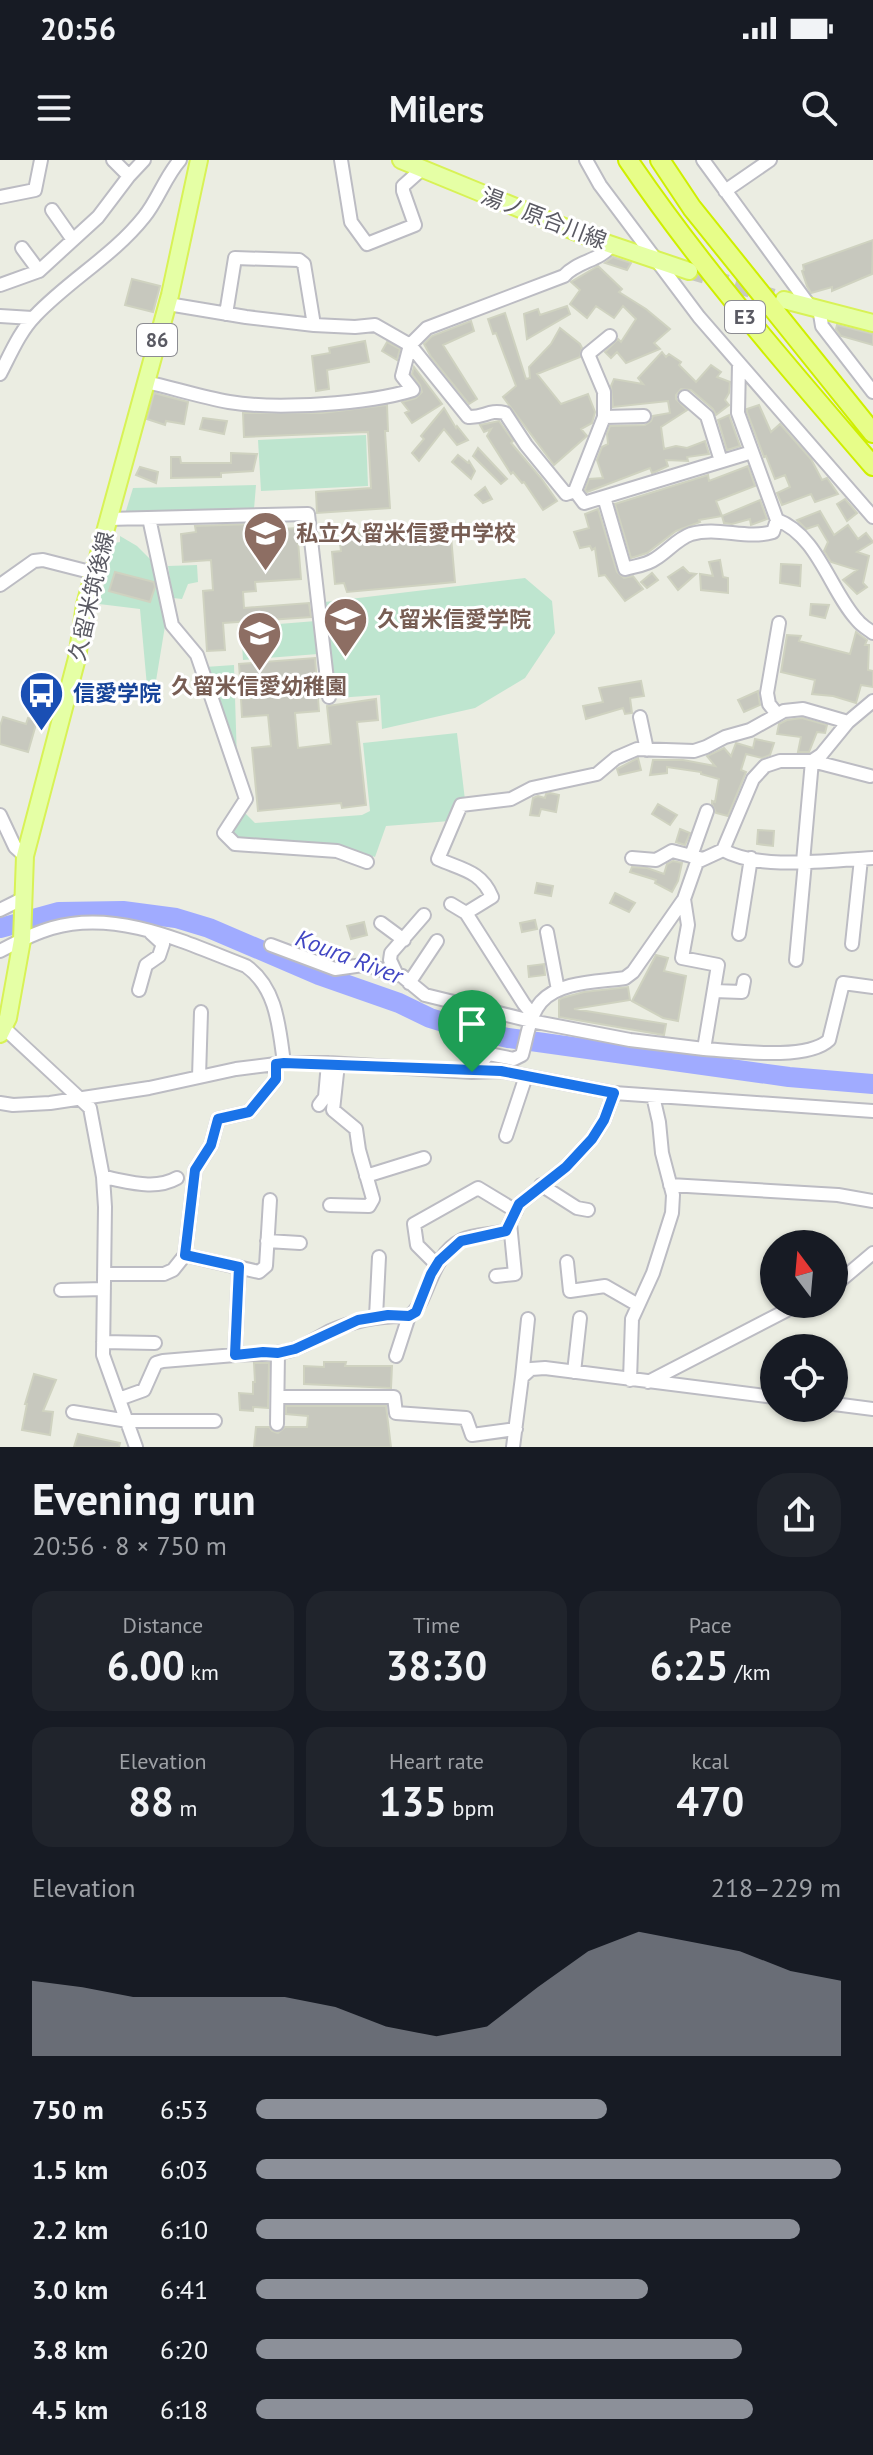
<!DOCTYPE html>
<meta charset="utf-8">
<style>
:root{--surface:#171b24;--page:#20242c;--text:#f1f3f6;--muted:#9ea1a6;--accent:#8c9099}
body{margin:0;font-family:"PT Sans","Noto Sans JP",sans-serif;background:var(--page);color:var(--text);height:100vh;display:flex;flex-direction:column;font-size:30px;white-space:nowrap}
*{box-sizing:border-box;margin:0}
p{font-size:26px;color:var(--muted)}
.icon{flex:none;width:44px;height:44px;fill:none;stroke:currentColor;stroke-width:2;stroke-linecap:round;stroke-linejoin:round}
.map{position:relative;height:1287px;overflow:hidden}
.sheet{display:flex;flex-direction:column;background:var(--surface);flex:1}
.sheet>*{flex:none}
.needle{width:52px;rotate:344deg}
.buttons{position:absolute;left:760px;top:1070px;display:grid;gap:16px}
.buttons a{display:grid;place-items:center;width:88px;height:88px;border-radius:50%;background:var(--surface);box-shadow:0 2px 6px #0004;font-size:40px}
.pin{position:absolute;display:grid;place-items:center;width:68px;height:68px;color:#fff;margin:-82px -34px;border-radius:50% 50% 50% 0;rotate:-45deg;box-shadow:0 0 8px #0007}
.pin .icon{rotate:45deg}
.round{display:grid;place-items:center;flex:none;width:84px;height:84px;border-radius:32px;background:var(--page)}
.head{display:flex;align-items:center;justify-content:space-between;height:136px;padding:0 32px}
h1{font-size:44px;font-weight:700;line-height:60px}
.stats{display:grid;grid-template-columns:repeat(3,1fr);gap:12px;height:136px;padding:8px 32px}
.stats div{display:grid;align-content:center;border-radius:20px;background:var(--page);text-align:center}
.stats b{font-size:40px;font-weight:700}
.stats small{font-size:22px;font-weight:400}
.stats p{font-size:22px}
.chart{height:224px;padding:16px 32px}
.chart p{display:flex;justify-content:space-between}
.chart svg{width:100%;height:144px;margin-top:8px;fill:var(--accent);opacity:.7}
ul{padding:0 32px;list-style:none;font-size:26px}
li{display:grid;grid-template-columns:128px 96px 1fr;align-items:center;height:60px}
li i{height:20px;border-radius:10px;background:var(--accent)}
.status{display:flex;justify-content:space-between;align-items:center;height:56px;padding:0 40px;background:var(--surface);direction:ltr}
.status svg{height:22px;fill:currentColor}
header{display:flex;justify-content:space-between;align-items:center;height:104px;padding:0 32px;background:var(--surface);font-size:36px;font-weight:700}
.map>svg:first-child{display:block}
.green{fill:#bee5cf}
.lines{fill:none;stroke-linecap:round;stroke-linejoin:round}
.river{stroke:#a0abff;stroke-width:20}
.building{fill:#c7c8be;stroke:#cfd2c0;stroke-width:2}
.major-tunnel{stroke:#c7c8c2;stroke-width:16;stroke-dasharray:16 8;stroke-linecap:butt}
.minor-casing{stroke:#bcbcc3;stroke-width:16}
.major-casing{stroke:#d8f256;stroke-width:20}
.highway-casing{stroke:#cfef00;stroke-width:22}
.minor{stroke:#fff;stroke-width:12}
.major{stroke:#e5ffa5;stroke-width:16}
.highway{stroke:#e7fd89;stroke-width:18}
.route-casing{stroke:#fff;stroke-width:16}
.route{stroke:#1a73e8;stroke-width:10}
.labels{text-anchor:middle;stroke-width:6;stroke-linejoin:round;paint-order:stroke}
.shield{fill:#fff;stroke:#8c8c92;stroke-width:2}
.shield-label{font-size:20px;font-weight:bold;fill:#5a5a63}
.street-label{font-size:22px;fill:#5a5a63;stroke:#fff}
.education-label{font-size:22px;font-weight:bold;fill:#785e54;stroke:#fff;text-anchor:start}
.transit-label{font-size:22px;font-weight:bold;fill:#164399;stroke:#fff;text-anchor:start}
.water-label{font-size:24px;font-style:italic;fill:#4247c3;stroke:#fff}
</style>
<div class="status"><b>20:56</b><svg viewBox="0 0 49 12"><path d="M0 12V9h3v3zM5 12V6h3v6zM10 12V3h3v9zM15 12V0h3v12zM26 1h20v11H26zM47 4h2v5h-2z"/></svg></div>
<header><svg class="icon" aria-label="menu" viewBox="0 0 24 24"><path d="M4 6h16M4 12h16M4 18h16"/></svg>Milers<svg class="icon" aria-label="search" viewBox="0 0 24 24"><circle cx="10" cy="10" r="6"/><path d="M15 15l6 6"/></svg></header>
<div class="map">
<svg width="873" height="1287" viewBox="0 0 873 1287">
<rect width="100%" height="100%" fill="#ebede2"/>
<!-- green -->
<path class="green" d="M366,275L368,326L261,331L258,280Z
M256,325L254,349L125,354L133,328Z
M120,376L137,386L153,402L157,421L165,466L154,533L148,537L140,449L99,444L114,383L120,382Z
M197,405L198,422L188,424L182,439L173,438L168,406Z
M525,418L552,441L555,473L525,518L475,548L382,569L380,535L336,538L325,442Z
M316,461L318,494L243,500L241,467Z
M234,505L237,601L205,507Z
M457,573L465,640L450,661L386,666L375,697L347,687L237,679L232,671L245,653L255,663L362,655L370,651L363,583Z"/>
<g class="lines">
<!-- river -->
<path class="river" d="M0,768L59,752L123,751L176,758L209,768L319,815L399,843L430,858L453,865L508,878L789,917L873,924"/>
</g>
<!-- building -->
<path class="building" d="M873,80L872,114L832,131V127L811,133L807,126L802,111L804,110L803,105Z
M613,97L631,103L627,110L605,103Z
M598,106L622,129L619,132L646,149L670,169L654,183L660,189L626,203L617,192L611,198L605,192L618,179L621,182L636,159L623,146L614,158L596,146L587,158L570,144L580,130L571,122Z
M132,119L160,126L153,152L125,145Z
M567,146L570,154L527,179L524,154L538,149L540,155Z
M505,153L526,219L530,218L529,207L551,184L560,168L580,184L582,188L580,197L537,214L561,244L588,234L595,252L592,263L581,269L587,276L554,305L503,237L516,226L496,173L493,174L488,159Z
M471,161L474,171L443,185L477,239L469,244L431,197L424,184L432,176Z
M837,165L873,174V185L841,176L836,169Z
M365,181L369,202L327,210L329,229L316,231L312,196L330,193L329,188Z
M387,182L400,189L397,200L382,191Z
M662,192L666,197L669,194L681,202L679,205L696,222L711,205L721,212L717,217L730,222L729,233L725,240L729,245L716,255L713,249L691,230L681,229L676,235V239L687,250L661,267L664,289L676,286L687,288L705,281L709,294L687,297L688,301L666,300L668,306L655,312L652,313L650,308L587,332L585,330L589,319L603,318L597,300L602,287L608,284L607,274L610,266L645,265L651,261L653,256L670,253L668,241L613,247L611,226L614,219L643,224L638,218Z
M414,207L442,244L412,263L405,253L409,251L402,242L416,238L422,232L420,225L412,214Z
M154,233L188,242L184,264L166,261L165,265L147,259Z
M387,245L388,271H385L390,348L317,353L316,332L371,328L368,272L244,277L243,253H322Z
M759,245L771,272L780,264L811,299L822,320L827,318L838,334L815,342L811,334L782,345L777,333L790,327L785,315L775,319L766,296L764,297L747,252V249Z
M444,248L456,268L457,266L468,280L457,285L444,269L419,301L412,293L424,279L421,276Z
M729,255L740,286L727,290L718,260Z
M203,258L227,261L224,274L200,269Z
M499,261L513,281L511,283L541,318L557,341L543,350L524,322L522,323L513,312L511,314L487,276L491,269L484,272L480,265Z
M478,288L507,319L501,324L473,296Z
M231,293L257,294L253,311L221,313V317L171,318V297H180L181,303H231Z
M458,295L468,303L469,301L475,311L471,319L452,302Z
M748,306L755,326L716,341L722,356L699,360L700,362L676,371L647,393L631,398L615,344L708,315L709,321Z
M140,307L158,312L156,323L136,315Z
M485,327L492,339L483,343L475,335Z
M845,339L857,353L847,361L837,344Z
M760,340L767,359L751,365L750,359L732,364L724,363L722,356Z
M598,349L617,412L624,418L633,416L643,429L625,441L605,415L599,416L595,388L592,390L590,386L580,388L574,372L589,368L585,354Z
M820,351L834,375L848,365L858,379L866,373L873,382L857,392L869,396L863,423L867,427L857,434L843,420L857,410L831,402L824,391L828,382L818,365L806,369L797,360Z
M251,364L252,371L297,368L301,419L255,422L256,431L243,432L244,448L309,443L311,457L223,463L225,490L207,491L203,431L213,430L211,400L183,402L181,374L196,372L195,366Z
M450,365L455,422L347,432L344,423L335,424L332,392L341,391L340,383L345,382L344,375Z
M720,400L723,417L728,418V433L701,430L700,414L713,416L709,402Z
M781,404L801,405L800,426L780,423Z
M683,407L689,413L696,414L678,430L668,417Z
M115,412L154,422L155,427L150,442L109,431Z
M652,413L658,420L647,428L641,422Z
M811,444L829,445L825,458L810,455Z
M856,472L867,480L865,485H869L868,510L873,511V527L861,525L856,543L833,536L812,534L815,520L781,512L787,475L801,476L799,481L850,494Z
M315,498L319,551L295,553L298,588L331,584L327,546L376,539L378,560L357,562L366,645L342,648L341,643L258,651L252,588L271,586L268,555L242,557L241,539L253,538L251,517L240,518L239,504Z
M641,521L644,536L630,538L632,553L625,554L623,548L586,559L583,546L603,542L599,528Z
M758,531L760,545L744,552L738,540Z
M3,557L26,564L28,558L37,561L28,592L0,584V566Z
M802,558L827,565L825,573L817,572L809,592H798L801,577L777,574L779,564L787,560Z
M755,579L774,583L770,595L762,598L746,594L741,610L746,612L728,656L716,653L712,644V641L715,642L719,619L701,614V612L667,607V613L650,615L653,600H683L715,606L707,596L724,588L731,596L736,583L753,588Z
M638,598L641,610L619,615L617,609Z
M550,633L559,635L556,652L541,649L539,656L530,655L533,638L538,636L545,638L546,634Z
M658,644L677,655L670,665L652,654Z
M680,669L690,673L685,685L676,682Z
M758,670L774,671L773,686L757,684Z
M673,701L682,703L678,721L672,732L655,723L656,720L630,712L632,707L647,708L664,714L667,704Z
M537,723L553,726L551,736L535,733Z
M615,733L635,743L629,752L610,743Z
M535,760L537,769L522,772L520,763Z
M364,762L367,775L351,779L347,766Z
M656,795L668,798L664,811L686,816L678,861L663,858L632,841Z
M544,804L545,815L529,817L528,806Z
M628,827L630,840L574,849L666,864L664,875L559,857V840L562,838L584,832Z
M324,1202H346L345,1206H392L391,1228L304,1224V1206L324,1207Z
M254,1203H269L268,1248L253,1247V1251L240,1250L239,1233L253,1234V1222H255Z
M34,1214L56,1220L43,1251L53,1252L50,1275L22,1270L27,1244H25Z
M286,1246H386L391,1287H254L256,1267H269L272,1271L278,1273L285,1267H307L308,1256L286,1254Z
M78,1274L120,1283L119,1287H74Z"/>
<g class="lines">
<!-- major-tunnel -->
<path class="major-tunnel" d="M689,111L784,140"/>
<defs>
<path id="minor" d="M113,0L129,16L144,0
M341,0L351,62L367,84L415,65L403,31V26L422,9
M586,0L600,25L699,157L873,357
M703,0L809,145
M725,31L770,0
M0,37L35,30L41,0
M52,50L73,80
M22,88L39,111
M0,125L39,111L98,57L129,16
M168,144L246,157L314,165L355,167L375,165L410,185L468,257C485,258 488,249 505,253L526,285L566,334L575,331L584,343L752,292
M819,148L822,166L873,232
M226,154L235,98L299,100L304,104L314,165
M0,156L32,158
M739,204L738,253L777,360C818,375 831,433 858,461C862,466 868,469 873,473
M0,214C10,195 20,171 35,156C69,120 113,96 144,57C158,40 165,17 180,0
M146,222C173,228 201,237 229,242C276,250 368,244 413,230L402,216L410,185L427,168L564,116C577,101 600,101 612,85
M685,237L707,256L721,301
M604,257V232L588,194L610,176
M575,331L604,257L644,256
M604,337L625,409C635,406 647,405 655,399C668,391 677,379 691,374C718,366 746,380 773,372L777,360
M149,358L172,465L197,495L246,639L224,673L235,684L337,691L367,702
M108,359L308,354L329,537
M0,425L34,401L43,400L94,413
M777,554L769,544L767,533L779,463
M640,557L647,590
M0,655L15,687L25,696
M723,690C761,711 830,700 873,698
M691,696L707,651
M632,698L656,700L672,691L703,699
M803,702L812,601L870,616
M451,744L466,753L524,844L533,855
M0,750L24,738
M466,753L492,737C481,711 463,710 438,699L461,645L511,639L532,628L597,614L616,598L637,589L694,591L706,587L725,577L750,570L784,551L803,549L848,562
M381,763L404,780
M547,772L558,830
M739,774L751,698
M852,784L861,699
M271,785L335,809L363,805L376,808L402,816L425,835L531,861L630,880L704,889L718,805L682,798L688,765L684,739
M0,791C17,782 34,773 52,768C118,749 186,783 246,806C277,828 279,867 284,903
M796,800L805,702
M397,815L390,800L391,793L424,755
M409,823L437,781
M139,830L146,805L159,796L163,784L151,773
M714,831L742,832L744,821
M3,867L90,948L103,1017L105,1047L103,1195L136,1287
M704,889C735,891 807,901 829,880L843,823L873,827
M472,912L489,894L514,899L522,895C527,878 529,856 541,842C559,821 599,822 625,818L633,812L684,739L697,702L723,690L753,619L765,606L780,601H812L821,595L848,562L873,541
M199,917L201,852
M0,943L13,945L50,943L149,928L236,909L284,903H328L472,912L501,911L614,933L873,951
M319,945L325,937L328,903
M506,976L526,916
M366,1016L424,998
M103,1017C127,1021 154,1031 177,1018
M541,1025L577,1048L588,1050
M670,1025L838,1035L873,1041
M330,1045L369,1046L373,1039L359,990L356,969L333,950L338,904
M267,1081L300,1083
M185,1095L195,1010L211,985L218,959L249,952L276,919V904
M567,1102L570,1131L605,1126L638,1145
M437,1105L417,1085L414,1064L478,1028L516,1051
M239,1107L235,1195C255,1193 278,1196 297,1188C308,1184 319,1177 330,1171C355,1160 381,1155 409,1156
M104,1114H164L173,1110L185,1095L259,1112L266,1106L270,1040
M496,1116L515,1114L510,1063
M834,1126L873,1093
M61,1130L104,1129
M376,1157L379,1097
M103,1182L155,1183
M396,1196L409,1156C428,1145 429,1096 462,1080C475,1074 492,1075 506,1071L519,1044L566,1007L592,979L604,960L614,933
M574,1212L580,1158
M522,1217L528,1159
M630,1220L632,1159L653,1113L672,1053L673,1035L662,993L659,962L653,936
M648,1222L799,1144
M278,1237H394L396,1253L466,1258L472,1275L516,1269
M119,1239L144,1230L156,1203L163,1201L235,1195
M834,1244L873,1249
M73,1252L128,1261H215
M277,1264L278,1193
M513,1287L522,1217L531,1209L545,1208L774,1237"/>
<path id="major" d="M401,0L591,78L689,111
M784,140L873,163
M0,874L8,858L22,780L25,696L77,498L85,445L170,135L199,0"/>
<path id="highway" d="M628,0C702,109 788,207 873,306
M660,0L692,48L873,273"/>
</defs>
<!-- minor casing -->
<use href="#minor" class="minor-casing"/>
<!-- major casing -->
<use href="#major" class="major-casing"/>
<!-- highway casing -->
<use href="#highway" class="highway-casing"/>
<!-- minor -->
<use href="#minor" class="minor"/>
<!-- major -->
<use href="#major" class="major"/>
<!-- highway -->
<use href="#highway" class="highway"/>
</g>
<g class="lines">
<defs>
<path id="route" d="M284,903L501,911L614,933L604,960L592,979L566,1007L519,1044L506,1071L461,1081L439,1101L431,1114L416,1152L409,1156L388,1155L358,1160L295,1189L278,1193L263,1192L235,1195L239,1107L185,1095L195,1010L211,985L218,959L249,952L276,919V904Z"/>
</defs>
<!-- route casing -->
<use href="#route" class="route-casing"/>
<!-- route -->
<use href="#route" class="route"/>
</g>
<!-- icons -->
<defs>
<symbol id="school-pin" viewBox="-11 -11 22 30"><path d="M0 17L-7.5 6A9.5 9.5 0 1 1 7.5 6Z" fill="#8d6e63" stroke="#fff"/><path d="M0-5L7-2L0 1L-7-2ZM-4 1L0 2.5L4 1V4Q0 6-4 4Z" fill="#fff"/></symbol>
<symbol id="bus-pin" viewBox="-11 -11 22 30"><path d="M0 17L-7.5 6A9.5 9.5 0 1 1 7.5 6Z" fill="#1a4fb4" stroke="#fff"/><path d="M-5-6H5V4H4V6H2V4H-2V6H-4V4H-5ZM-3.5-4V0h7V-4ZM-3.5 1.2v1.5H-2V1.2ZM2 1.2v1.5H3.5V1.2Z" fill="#fff"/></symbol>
</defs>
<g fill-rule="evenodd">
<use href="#school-pin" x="240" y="348" width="51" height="69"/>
<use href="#school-pin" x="320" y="434" width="51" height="69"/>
<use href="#school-pin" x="234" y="448" width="51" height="69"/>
<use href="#bus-pin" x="16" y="508" width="51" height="69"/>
</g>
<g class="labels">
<!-- shield labels -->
<g class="shield">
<rect x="725" y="141" width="40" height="32" rx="6"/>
<rect x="137" y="164" width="40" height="32" rx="6"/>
</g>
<g class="shield-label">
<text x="745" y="164">E3</text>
<text x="157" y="187">86</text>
</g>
<!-- street labels -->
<g class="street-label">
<text transform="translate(544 58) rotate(21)" y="8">湯ノ原合川線</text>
<text transform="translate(91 436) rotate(-77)" y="8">久留米筑後線</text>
</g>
<!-- education labels -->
<g class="education-label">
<text x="296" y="381">私立久留米信愛中学校</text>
<text x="377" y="467">久留米信愛学院</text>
<text x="259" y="534" text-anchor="middle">久留米信愛幼稚園</text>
</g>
<!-- transit labels -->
<g class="transit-label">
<text x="73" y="541">信愛学院</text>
</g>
<!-- water labels -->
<g class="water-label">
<text transform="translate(349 797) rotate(21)" y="8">Koura River</text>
</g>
</g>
</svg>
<div class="buttons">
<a><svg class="needle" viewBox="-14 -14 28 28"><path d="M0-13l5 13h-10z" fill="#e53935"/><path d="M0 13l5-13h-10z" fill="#9ea1a6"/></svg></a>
<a><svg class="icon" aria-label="locate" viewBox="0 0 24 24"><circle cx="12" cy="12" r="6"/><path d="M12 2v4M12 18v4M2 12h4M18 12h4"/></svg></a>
</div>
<div class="pin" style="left:472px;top:912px;background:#1e9e55"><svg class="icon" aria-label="arrive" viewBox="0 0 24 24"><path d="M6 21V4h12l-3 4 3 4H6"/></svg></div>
</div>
<section class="sheet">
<div class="head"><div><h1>Evening run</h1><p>20:56 · 8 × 750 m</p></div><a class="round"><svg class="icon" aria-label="share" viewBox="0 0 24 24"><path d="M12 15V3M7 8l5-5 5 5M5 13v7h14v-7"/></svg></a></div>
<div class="stats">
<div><p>Distance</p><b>6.00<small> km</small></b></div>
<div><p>Time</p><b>38:30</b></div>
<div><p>Pace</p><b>6:25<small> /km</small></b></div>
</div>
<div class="stats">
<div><p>Elevation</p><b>88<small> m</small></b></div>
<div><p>Heart rate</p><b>135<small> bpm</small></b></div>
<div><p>kcal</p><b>470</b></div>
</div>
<div class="chart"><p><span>Elevation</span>218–229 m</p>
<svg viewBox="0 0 160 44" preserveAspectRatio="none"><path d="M0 44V21L10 23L20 26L30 26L40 26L50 26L60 29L70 35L80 38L90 35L100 23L110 12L120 6L130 9L140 12L150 18L160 21V44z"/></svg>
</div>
<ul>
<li><b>750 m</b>6:53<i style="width:60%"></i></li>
<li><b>1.5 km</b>6:03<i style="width:100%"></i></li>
<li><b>2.2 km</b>6:10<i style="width:93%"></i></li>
<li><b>3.0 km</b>6:41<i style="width:67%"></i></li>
<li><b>3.8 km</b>6:20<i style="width:83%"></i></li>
<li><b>4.5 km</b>6:18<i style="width:85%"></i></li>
</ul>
</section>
